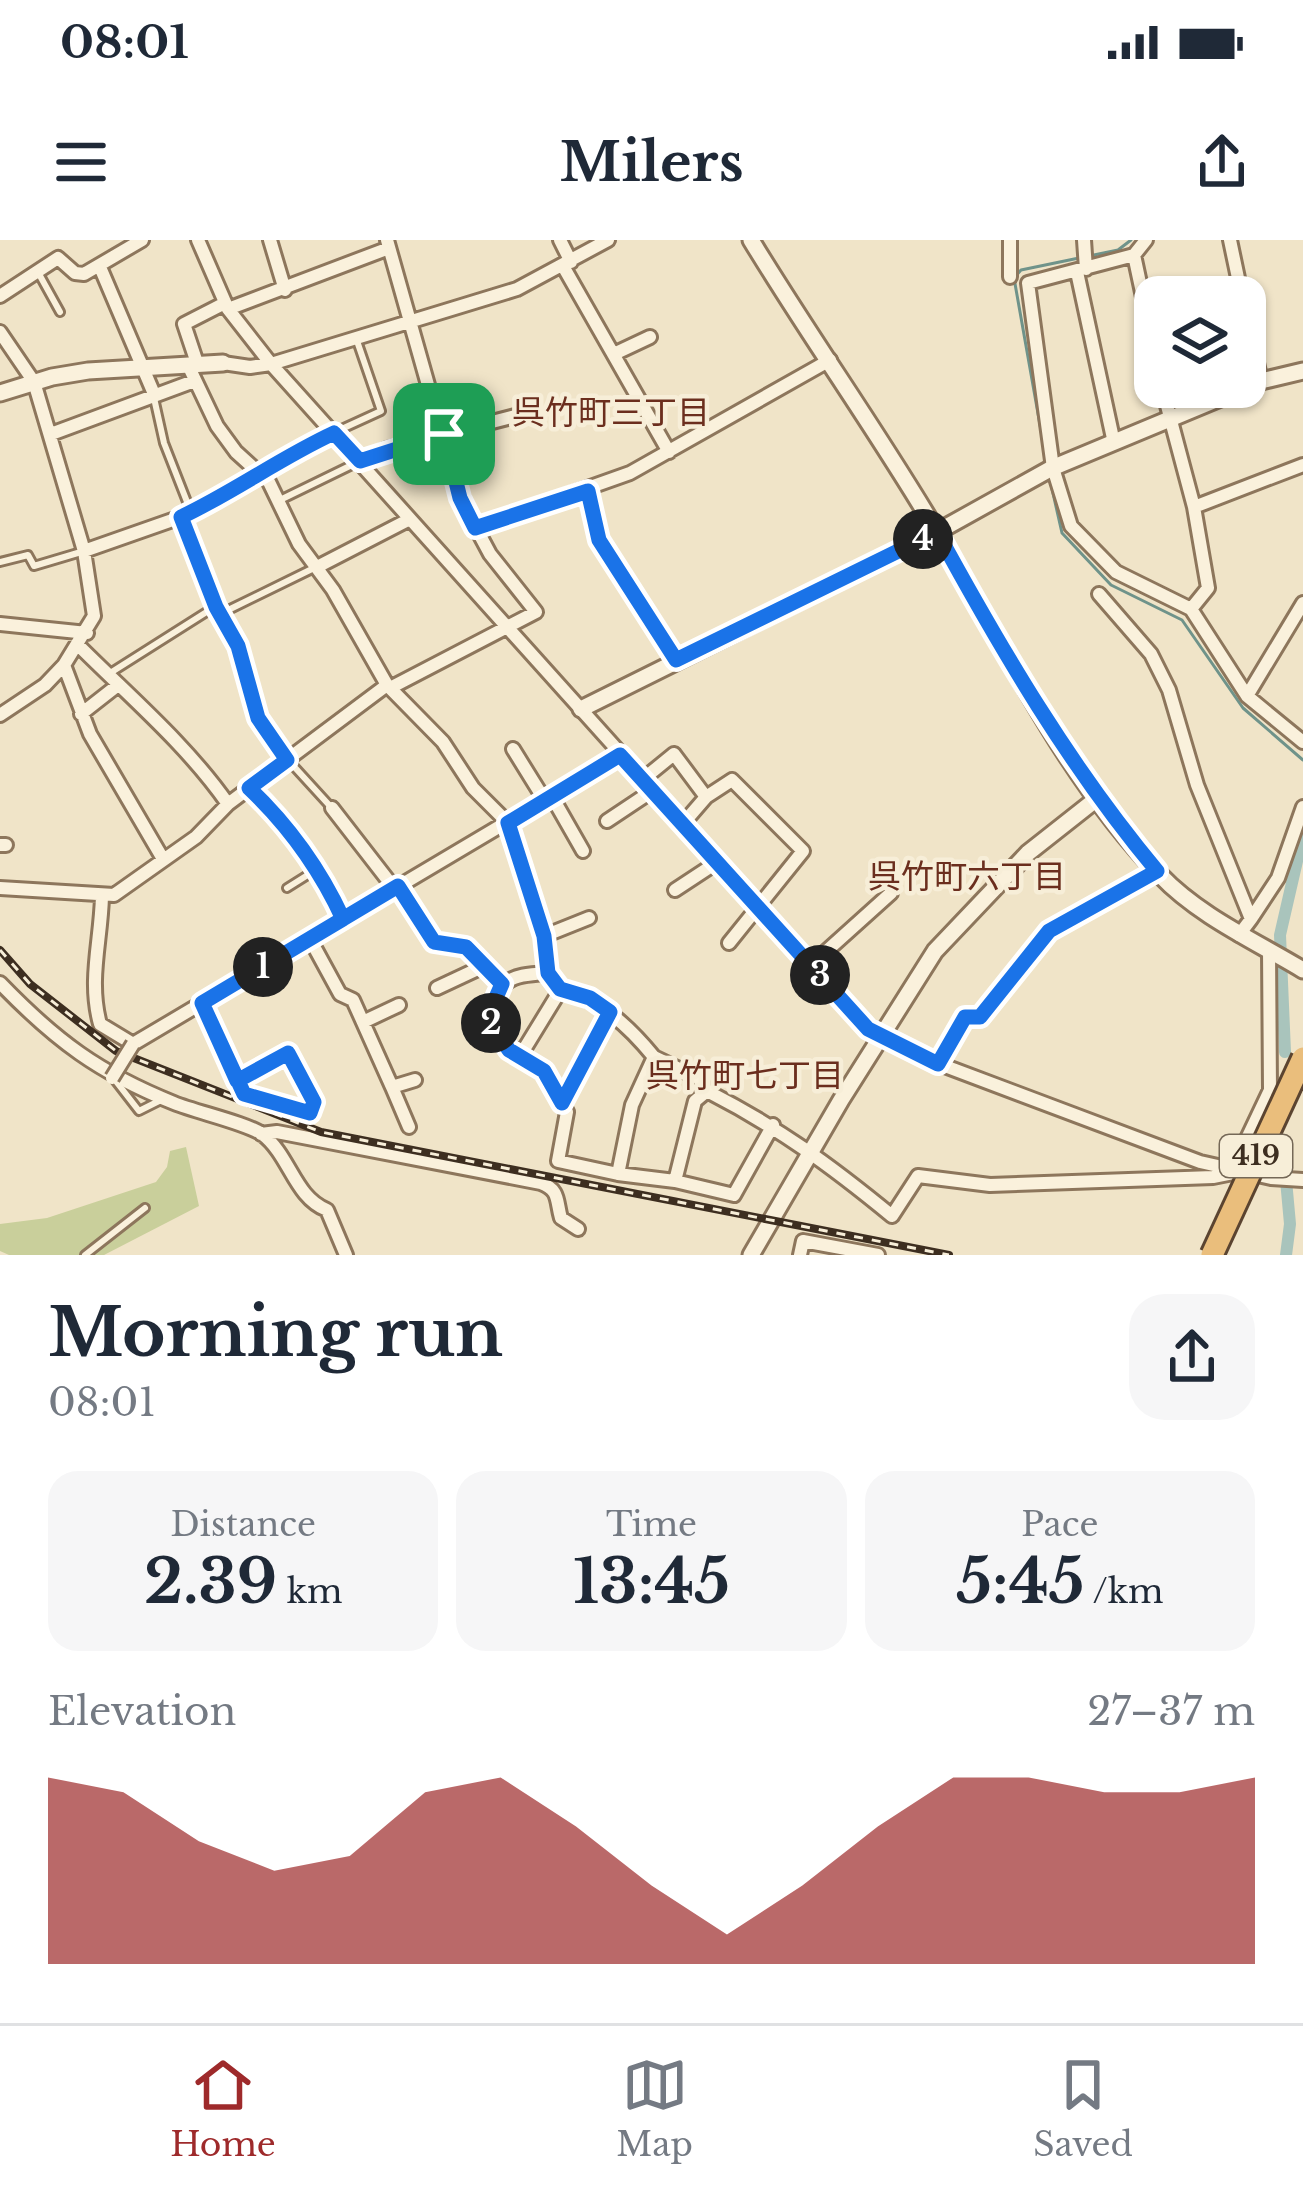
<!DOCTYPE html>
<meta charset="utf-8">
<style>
:root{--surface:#fff;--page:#f6f6f7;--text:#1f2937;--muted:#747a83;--line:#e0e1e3;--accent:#9e2a2b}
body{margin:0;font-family:"Libre Baskerville","Noto Sans JP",serif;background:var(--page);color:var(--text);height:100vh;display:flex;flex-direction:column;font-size:45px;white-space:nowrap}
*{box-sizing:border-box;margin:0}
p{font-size:39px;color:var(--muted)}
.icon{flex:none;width:66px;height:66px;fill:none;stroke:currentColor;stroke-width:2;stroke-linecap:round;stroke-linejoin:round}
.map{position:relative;height:1015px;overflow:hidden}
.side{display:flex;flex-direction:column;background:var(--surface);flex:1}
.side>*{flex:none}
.fabs{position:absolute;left:1134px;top:36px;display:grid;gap:24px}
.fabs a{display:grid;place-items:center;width:132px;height:132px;border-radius:24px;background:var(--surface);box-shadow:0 3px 9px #0004;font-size:60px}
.pin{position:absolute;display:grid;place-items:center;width:102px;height:102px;color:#fff;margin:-51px;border-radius:24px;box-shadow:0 6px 18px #0006}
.km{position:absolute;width:60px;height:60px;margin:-30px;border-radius:50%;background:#222;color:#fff;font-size:33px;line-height:60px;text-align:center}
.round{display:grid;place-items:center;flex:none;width:126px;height:126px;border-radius:36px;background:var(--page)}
.headline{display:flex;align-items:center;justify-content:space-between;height:204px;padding:0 48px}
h1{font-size:66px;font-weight:700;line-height:90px}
.stats{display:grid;grid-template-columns:repeat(3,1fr);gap:18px;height:204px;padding:12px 48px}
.stats div{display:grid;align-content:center;border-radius:30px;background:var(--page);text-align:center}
.stats b{font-size:60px;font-weight:700}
.stats small{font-size:33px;font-weight:400}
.stats p{font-size:33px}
.chart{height:336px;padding:24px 48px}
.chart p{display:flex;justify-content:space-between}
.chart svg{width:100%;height:216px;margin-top:12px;fill:var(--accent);opacity:.7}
.status{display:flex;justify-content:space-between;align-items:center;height:84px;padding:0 60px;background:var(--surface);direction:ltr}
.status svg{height:33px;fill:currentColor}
header{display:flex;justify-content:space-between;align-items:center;height:156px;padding:0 48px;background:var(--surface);font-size:54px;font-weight:700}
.tabs{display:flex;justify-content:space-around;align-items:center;height:168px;border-top:3px solid var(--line);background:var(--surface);font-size:33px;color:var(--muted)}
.tabs a{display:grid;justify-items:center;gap:6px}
.tabs .current{color:var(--accent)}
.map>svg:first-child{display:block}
.green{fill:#c9cf9b}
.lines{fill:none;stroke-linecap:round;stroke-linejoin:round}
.stream{stroke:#6f938a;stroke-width:3}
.canal{stroke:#a9c4bc;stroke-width:12}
.service-casing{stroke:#8d765c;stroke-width:12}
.minor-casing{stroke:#8d765c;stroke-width:18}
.tertiary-casing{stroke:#8d765c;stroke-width:21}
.service{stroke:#faf1dc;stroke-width:6}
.minor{stroke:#faf1dc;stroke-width:12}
.tertiary{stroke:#faf1dc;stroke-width:15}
.rail-casing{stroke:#3d2e20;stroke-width:8}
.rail{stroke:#f7eed8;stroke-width:3;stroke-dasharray:9;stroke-linecap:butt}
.minor-bridge-casing{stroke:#8d765c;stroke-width:18;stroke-linecap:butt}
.trunk-bridge-casing{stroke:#5b4430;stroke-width:27;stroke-linecap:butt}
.minor-bridge{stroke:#faf1dc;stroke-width:12}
.trunk-bridge{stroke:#eabe7c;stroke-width:21}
.route-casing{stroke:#fff;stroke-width:24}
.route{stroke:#1a73e8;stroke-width:15}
.labels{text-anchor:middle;stroke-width:9;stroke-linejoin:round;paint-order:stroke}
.shield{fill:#f7eed8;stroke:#756857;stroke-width:3}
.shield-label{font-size:27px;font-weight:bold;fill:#3d2e20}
.neighbourhood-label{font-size:33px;fill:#6b2e1e;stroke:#f7eed8}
</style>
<div class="status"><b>08:01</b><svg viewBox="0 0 49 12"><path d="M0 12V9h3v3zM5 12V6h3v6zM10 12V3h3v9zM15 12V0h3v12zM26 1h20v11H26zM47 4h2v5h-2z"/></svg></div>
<header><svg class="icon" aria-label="menu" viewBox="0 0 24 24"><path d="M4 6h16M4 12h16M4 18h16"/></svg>Milers<svg class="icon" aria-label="share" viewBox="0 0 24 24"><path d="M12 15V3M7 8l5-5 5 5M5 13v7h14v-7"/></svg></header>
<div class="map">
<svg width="1303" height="1015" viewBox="0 0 1303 1015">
<rect width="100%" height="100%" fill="#f0e4c8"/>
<!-- green -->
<path class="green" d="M186,907L199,966L104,1015H9L0,1011V984L47,978L156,942L167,927L170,911Z"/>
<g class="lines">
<!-- stream -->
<path class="stream" d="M1089,16L1118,10L1131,0
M1045,213L1014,38L1021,30L1079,18
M1050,240L1062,293L1111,345L1182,380L1243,468L1303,520"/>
<!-- canal -->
<path class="canal" d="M1285,812L1280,695L1303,595
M1284,918L1290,984L1286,1015"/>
<defs>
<path id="service" d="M39,34L60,72
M154,158L164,203L191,272L181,277L216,366L237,406L258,479L288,520L330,566
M588,251L599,300
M280,260L358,222
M191,272L226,254L276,219L381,171L357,101
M0,322L28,315L34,326L81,312
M220,374L314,328
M107,435L216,366
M251,551C290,586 320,631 343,678
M287,648L314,631
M400,649L434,702L467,707L482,724
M115,840L139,871L161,860
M85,1015L145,968"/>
<path id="minor" d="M198,0L228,69L271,124L868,789L913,814L1200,922L1271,938L1303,940
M270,0L285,50
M387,0L460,258L490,314L536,372L390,448
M560,0L571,22
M1084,0L1086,29
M1146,0L1134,15L1028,43L1053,228L1071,286L1116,332L1191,369L1247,456L1303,502
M1230,0L1242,57
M1134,15L1155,113
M563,26L669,212
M100,27L154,154
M1077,32L1114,203
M1010,37V0
M0,56L58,18L75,33L84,34L142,0
M228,69L389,8
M1245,69L1261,141
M0,92L34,142L84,311L94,376L64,425L45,445L0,475
M616,113L650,97
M197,123L184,84L225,63
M223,123L250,127L271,124L517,49L608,0
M188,125L217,186L236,212L269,242L299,304L333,350L387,445L443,502L473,548L508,583L544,696L547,733
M1162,147L1194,267L1208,348L1191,369
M51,194L194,141
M360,221L387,209L531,172
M1194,267L1303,225
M475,288L630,233L830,120
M599,300L676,420
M84,311L181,277
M317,327L410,279
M1099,354L1151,414L1169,450L1197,545L1251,679L1239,695
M0,384L87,393
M78,405C130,457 186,504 228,564
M64,425L90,494L163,619
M1247,456L1303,363
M81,474L118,445
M513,509L544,559
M642,540L674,514L706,557L732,540L803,611L729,703
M551,555L583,611
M332,568L394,648
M607,581L652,551
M681,586L706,557
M0,605H6
M0,648L114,655L196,597L228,564L387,445
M675,650L716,623
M102,656C101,701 88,740 100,784L133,804L620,515
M1251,679L1278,638L1303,567
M544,696L589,678
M310,699L340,754L353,760L392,847
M811,725L891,653
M0,743C56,801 99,833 174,863C196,872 246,883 262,894C290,915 294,957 327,970L346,1015
M437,748L484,726L502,744
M561,749C602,762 627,784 654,817L632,865L618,934
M202,763L244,854L310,873L314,862L288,813L237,841
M363,782L399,765
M520,816L561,749L547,733C504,736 504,739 487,778L509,810L544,831L567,872L558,921L618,934L675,941
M654,817L698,838L707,851
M938,824L965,777H980L1049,691L1157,631
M562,863L610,772
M773,885L734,955L675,941L695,861L707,851C779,888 830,925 892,976L918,936L990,945L1213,937L1238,932
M409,887L392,847L415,840
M261,894L277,892L541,943C560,950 556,961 561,978L578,989
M1233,928L1270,850L1269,710
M800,1015L803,1001L878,1015"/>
<path id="tertiary" d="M751,0C811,99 878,192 937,292C1005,408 1065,537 1160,635C1199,676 1255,701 1303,730
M0,153L52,137L88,131L223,123
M581,469L937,292L1052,228L1261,141L1303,131
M751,1015L841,860L935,711L1028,613L1099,557"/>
</defs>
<!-- service casing -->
<use href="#service" class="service-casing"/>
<!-- minor casing -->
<use href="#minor" class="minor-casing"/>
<!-- tertiary casing -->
<use href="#tertiary" class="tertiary-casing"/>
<!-- service -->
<use href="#service" class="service"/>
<!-- minor -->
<use href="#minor" class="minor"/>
<!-- tertiary -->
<use href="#tertiary" class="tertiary"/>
<defs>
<path id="rail" d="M0,710L30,744L116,811L321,892L949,1015"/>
</defs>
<!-- rail casing -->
<use href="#rail" class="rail-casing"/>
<!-- rail -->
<use href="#rail" class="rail"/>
<defs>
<path id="minor-bridge" d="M112,838L133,804"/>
<path id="trunk-bridge" d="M1212,1015L1303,818"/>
</defs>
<!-- minor-bridge casing -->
<use href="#minor-bridge" class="minor-bridge-casing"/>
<!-- trunk-bridge casing -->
<use href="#trunk-bridge" class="trunk-bridge-casing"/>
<!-- minor-bridge -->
<use href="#minor-bridge" class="minor-bridge"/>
<!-- trunk-bridge -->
<use href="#trunk-bridge" class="trunk-bridge"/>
</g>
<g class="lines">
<defs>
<path id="route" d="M444,194L360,221L334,193C280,218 234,252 181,277L216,367L238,406L258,478L287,520L249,548C288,585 320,629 343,679L202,763L237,841L288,813L314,862L310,873L244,854L202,763L398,646L434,702L466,707L502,744L487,778L509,810L544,831L562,863L610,772L590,758L560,749L548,733L544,696L508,583L620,515L868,789L938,824L965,777H980L1049,691L1157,631C1070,527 1002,411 937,292L676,420L599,300L588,251L475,288L460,258L444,194"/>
</defs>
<!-- route casing -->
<use href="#route" class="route-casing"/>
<!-- route -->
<use href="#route" class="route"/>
</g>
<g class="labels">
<!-- shield labels -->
<rect class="shield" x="1220" y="895" width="72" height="42" rx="9"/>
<g class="shield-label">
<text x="1256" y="925">419</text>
</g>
<!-- neighbourhood labels -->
<g class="neighbourhood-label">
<text x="611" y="184">呉竹町三丁目</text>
<text x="967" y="648">呉竹町六丁目</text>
<text x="745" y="847">呉竹町七丁目</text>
</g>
</g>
</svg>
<div class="fabs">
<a><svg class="icon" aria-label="layers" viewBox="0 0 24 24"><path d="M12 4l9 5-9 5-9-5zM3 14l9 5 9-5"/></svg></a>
</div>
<div class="pin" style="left:444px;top:194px;background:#1e9e55"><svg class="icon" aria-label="arrive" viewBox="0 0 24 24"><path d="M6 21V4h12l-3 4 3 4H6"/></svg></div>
<b class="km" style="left:263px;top:727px">1</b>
<b class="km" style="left:491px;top:783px">2</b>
<b class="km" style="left:820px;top:735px">3</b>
<b class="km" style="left:923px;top:299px">4</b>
</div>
<section class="side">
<div class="headline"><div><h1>Morning run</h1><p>08:01</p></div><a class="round"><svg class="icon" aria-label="share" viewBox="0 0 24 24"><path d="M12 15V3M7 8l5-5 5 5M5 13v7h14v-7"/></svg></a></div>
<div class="stats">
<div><p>Distance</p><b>2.39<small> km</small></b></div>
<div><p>Time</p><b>13:45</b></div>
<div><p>Pace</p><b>5:45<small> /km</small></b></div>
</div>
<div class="chart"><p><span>Elevation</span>27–37 m</p>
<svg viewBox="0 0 160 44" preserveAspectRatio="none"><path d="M0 44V6L10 9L20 19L30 25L40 22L50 9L60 6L70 16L80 28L90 38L100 28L110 16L120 6L130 6L140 9L150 9L160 6V44z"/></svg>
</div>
</section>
<nav class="tabs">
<a class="current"><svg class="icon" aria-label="home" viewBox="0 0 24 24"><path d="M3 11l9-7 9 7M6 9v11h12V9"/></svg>Home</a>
<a><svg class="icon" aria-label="map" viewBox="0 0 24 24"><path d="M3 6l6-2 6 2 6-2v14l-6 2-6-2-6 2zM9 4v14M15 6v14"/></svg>Map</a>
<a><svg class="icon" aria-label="saved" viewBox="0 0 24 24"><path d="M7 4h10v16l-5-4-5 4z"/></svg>Saved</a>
</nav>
